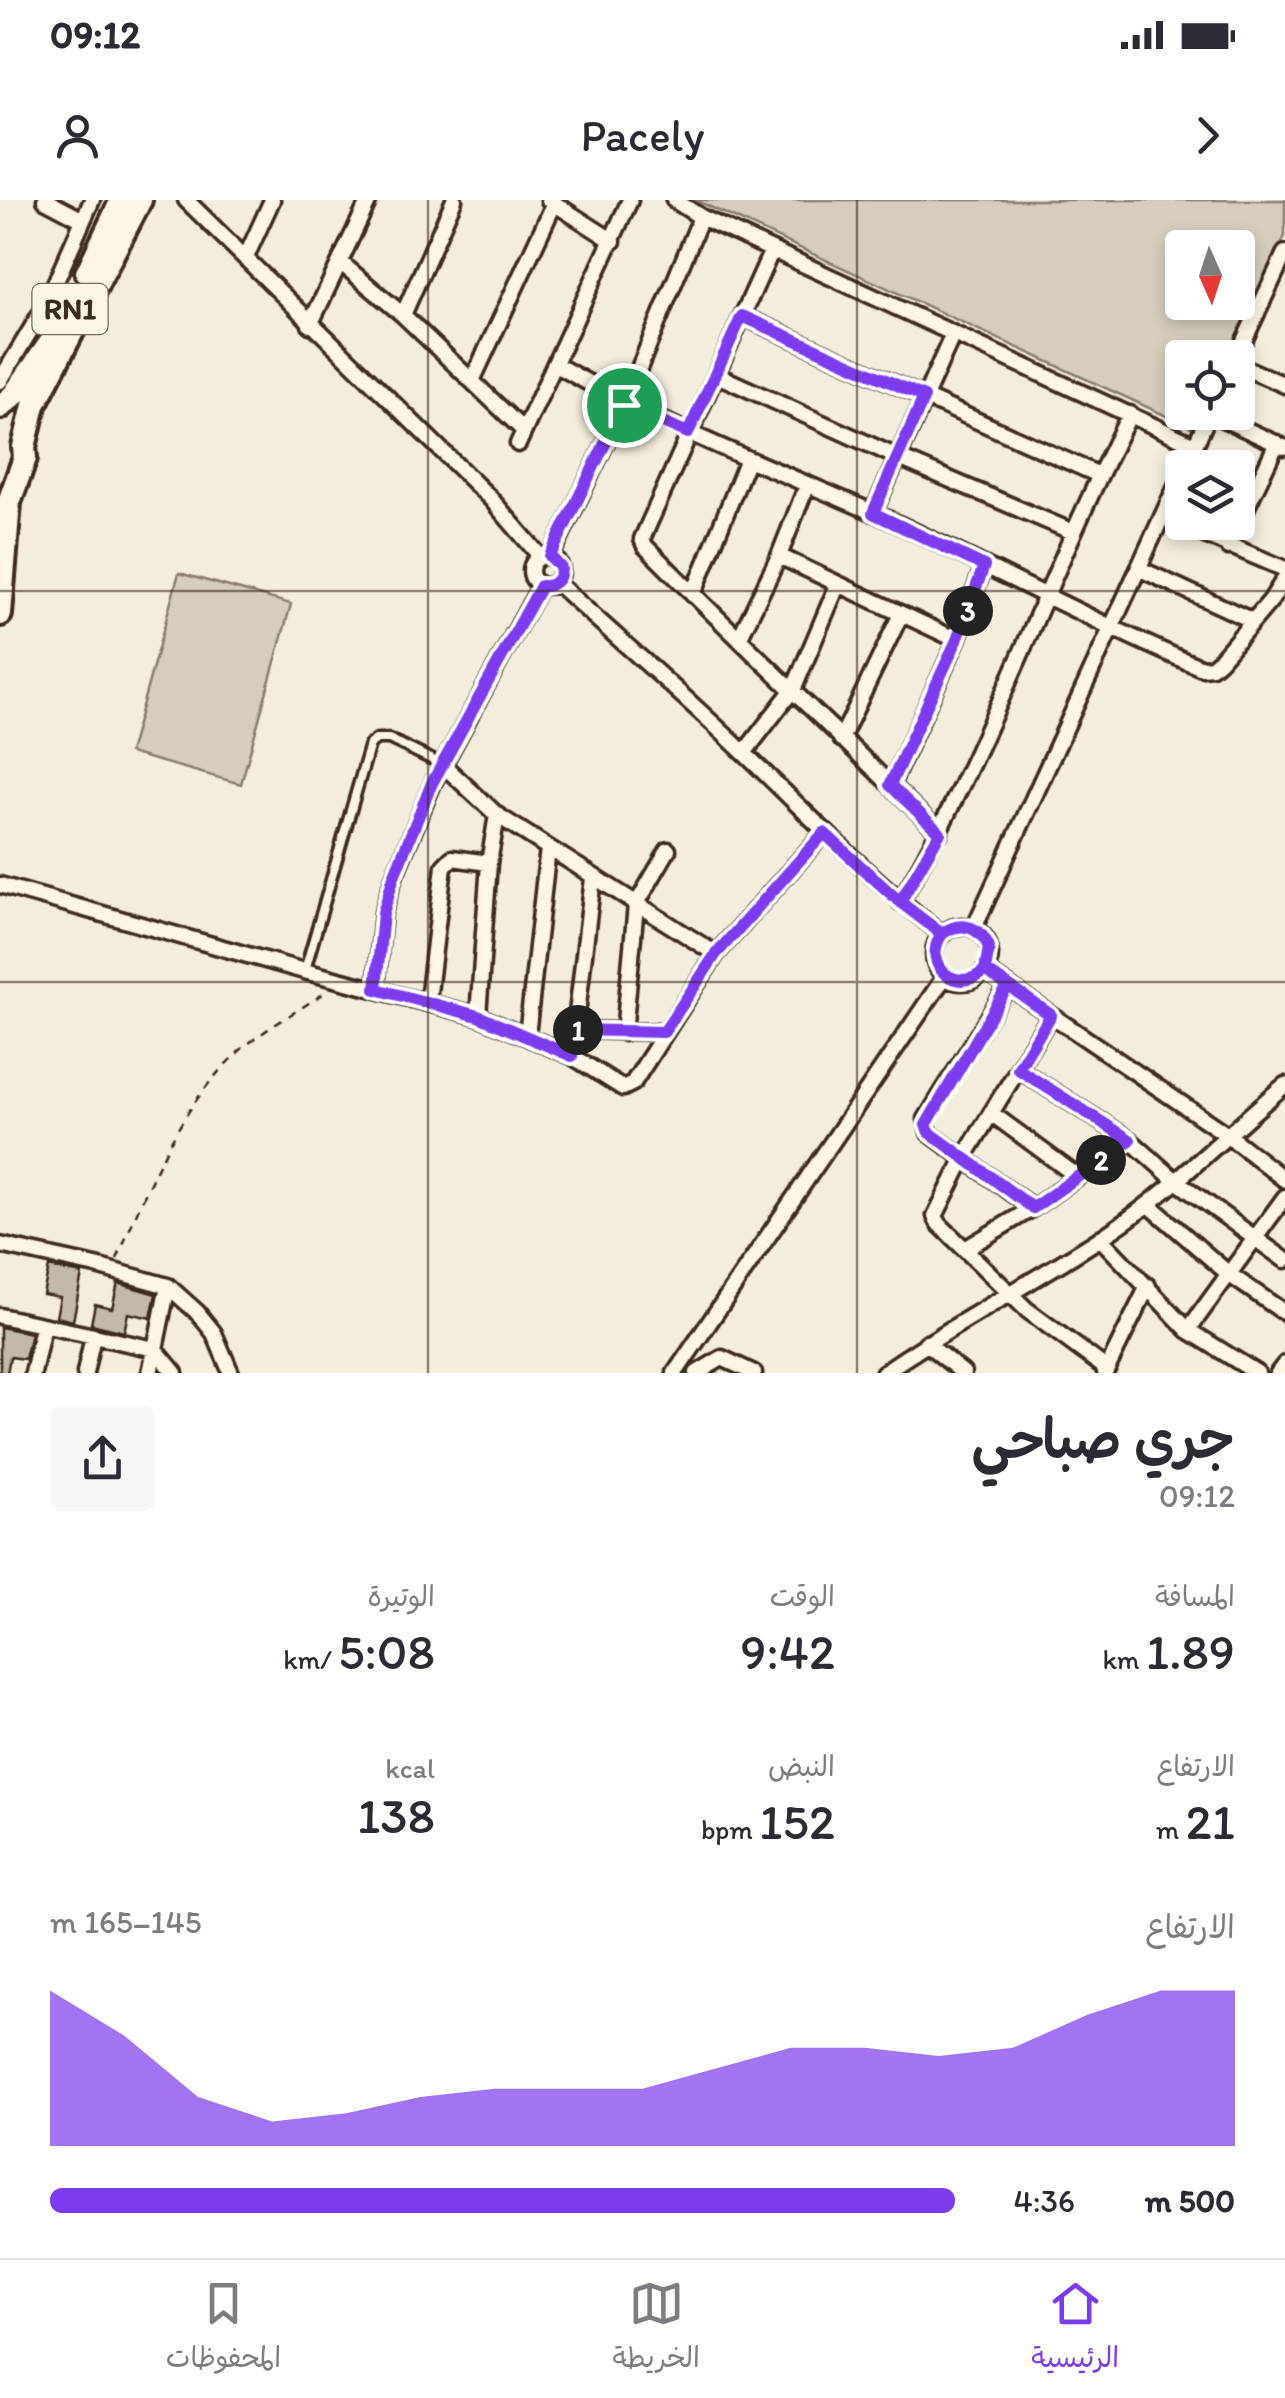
<!DOCTYPE html>
<html lang="ar">
<meta charset="utf-8">
<style>
:root{--surface:#fff;--page:#f7f7f7;--text:#2b2b33;--muted:#7c7c81;--line:#e1e1e2;--accent:#7c3aed}
body{margin:0;font-family:Itim,"Playpen Sans Arabic",sans-serif;background:var(--page);color:var(--text);direction:rtl;height:100vh;display:flex;flex-direction:column;font-size:38px;white-space:nowrap}
*{box-sizing:border-box;margin:0}
p{font-size:32px;color:var(--muted)}
.icon{flex:none;width:55px;height:55px;fill:none;stroke:currentColor;stroke-width:2;stroke-linecap:round;stroke-linejoin:round}
.map{position:relative;height:1173px;overflow:hidden;direction:ltr}
.side{display:flex;flex-direction:column;background:var(--surface);flex:1}
.side>*{flex:none}
.needle{width:65px;rotate:177deg}
.tools{position:absolute;left:1165px;top:30px;display:grid;gap:20px}
.tools a{display:grid;place-items:center;width:90px;height:90px;border-radius:10px;background:var(--surface);box-shadow:0 5px 15px #0003;font-size:50px}
.pin{position:absolute;display:grid;place-items:center;width:85px;height:85px;color:#fff;margin:-42px;border:5px solid #fff;border-radius:50%;box-shadow:0 2px 10px #0007}
.km{position:absolute;width:50px;height:50px;margin:-25px;border-radius:50%;background:#222;color:#fff;font-size:28px;line-height:50px;text-align:center}
.round{display:grid;place-items:center;flex:none;width:105px;height:105px;border-radius:10px;background:var(--page)}
.summary{display:flex;align-items:center;justify-content:space-between;height:170px;padding:0 50px}
h1{font-size:55px;font-weight:600;line-height:75px}
.figures{display:grid;grid-template-columns:repeat(3,1fr);gap:15px;height:170px;padding:10px 50px}
.figures div{display:grid;align-content:center}
.figures b{font-size:50px;font-weight:600}
.figures small{font-size:28px;font-weight:400}
.figures p{font-size:28px}
.chart{height:280px;padding:20px 50px}
.chart p{display:flex;justify-content:space-between}
.chart svg{width:100%;height:180px;margin-top:10px;fill:var(--accent);opacity:.7}
ul{padding:0 50px;list-style:none;font-size:32px}
li{display:grid;grid-template-columns:160px 120px 1fr;align-items:center;height:75px}
li i{height:25px;border-radius:12px;background:var(--accent)}
.status{display:flex;justify-content:space-between;align-items:center;height:70px;padding:0 50px;background:var(--surface);direction:ltr}
.status svg{height:28px;fill:currentColor}
header{display:flex;justify-content:space-between;align-items:center;height:130px;padding:0 50px;background:var(--surface);font-size:45px;font-weight:600}
.tab-bar{display:flex;justify-content:space-around;align-items:center;height:140px;border-top:2px solid var(--line);background:var(--surface);font-size:28px;color:var(--muted)}
.tab-bar a{display:grid;justify-items:center;gap:5px}
.tab-bar .selected{color:var(--accent)}
.map>svg:first-child{display:block}
.green{fill:#d6cdbd;stroke:#887c6e;stroke-width:2.5;fill-rule:evenodd}
.building{fill:#c3b9aa;stroke:#3b2a1e;stroke-width:2.5}
.lines{fill:none;stroke-linecap:round;stroke-linejoin:round}
.lane-casing{stroke:#3b2a1e;stroke-width:15}
.street-casing{stroke:#3b2a1e;stroke-width:21}
.primary-casing{stroke:#3b2a1e;stroke-width:30}
.path{stroke:#3b2a1e;stroke-width:2.5;stroke-dasharray:8 8;stroke-linecap:butt}
.lane{stroke:#fcf5e5;stroke-width:8}
.street{stroke:#fcf5e5;stroke-width:14}
.primary{stroke:#fcf5e5;stroke-width:22}
.route-casing{stroke:#fff;stroke-width:20}
.route{stroke:#7c3aed;stroke-width:12}
.grid{fill:none;stroke:#3b2a1e;stroke-width:2.5;stroke-opacity:0.55}
.labels{text-anchor:middle;stroke-width:8;stroke-linejoin:round;paint-order:stroke}
.shield{fill:#fcf5e5;stroke:#75675a;stroke-width:2.5}
.shield-label{font-size:30px;font-weight:bold;fill:#3b2a1e}
</style>
<div class="status"><b>09:12</b><svg viewBox="0 0 49 12"><path d="M0 12V9h3v3zM5 12V6h3v6zM10 12V3h3v9zM15 12V0h3v12zM26 1h20v11H26zM47 4h2v5h-2z"/></svg></div>
<header><svg class="icon" aria-label="forward" viewBox="0 0 24 24"><path d="M9 5l7 7-7 7"/></svg>Pacely<svg class="icon" aria-label="person" viewBox="0 0 24 24"><circle cx="12" cy="8" r="4"/><path d="M4 21q1-7 8-7t8 7"/></svg></header>
<div class="map">
<svg width="1285" height="1173" viewBox="0 0 1285 1173">
<rect width="100%" height="100%" fill="#f4eddd"/>
<filter id="ink" filterUnits="userSpaceOnUse"><feTurbulence type="fractalNoise" baseFrequency=".01" numOctaves="2"/><feDisplacementMap in="SourceGraphic" scale="20" xChannelSelector="R" yChannelSelector="G"/><feConvolveMatrix kernelMatrix="1 2 1 2 8 2 1 2 1" color-interpolation-filters="sRGB"/></filter>
<g filter="url(#ink)">
<!-- green -->
<path class="green" d="M695,0H1285V36L1228,157L1182,158V212L1203,213L1195,229ZM1182,48H1238V102H1182Z
M179,373L291,404L241,584L129,553Z"/>
<!-- building -->
<path class="building" d="M49,1067L82,1074L73,1121L56,1117L60,1097L43,1094Z
M118,1083L156,1094L151,1118L128,1113L124,1132L91,1124L95,1104L112,1108Z
M0,1127L31,1133L25,1159L10,1157L7,1173H0Z"/>
<g class="lines">
<defs>
<path id="lane" d="M305,770L370,544L377,539H389L443,565"/>
<path id="street" d="M45,0L83,20
M186,0L491,299L540,356
M549,0L613,41
M674,0L701,17L772,50L1195,245
M772,50L642,339L645,346C742,444 842,537 940,633
M246,57L272,0
M340,62L403,115L524,231
M403,115L454,0
M742,116L1099,275
M310,125L369,0
M1236,158L1285,53
M555,164C656,223 764,265 872,312C983,362 1090,421 1202,468L1212,467L1220,460L1271,400L1285,378
M1238,165L1285,185
M717,175L897,257L1073,332
M0,181L45,106L92,0
M472,181L554,4
M1210,213L1284,247
M518,244L630,0
M1185,268L1210,212
M873,313L953,134
M1163,317L1285,369
M1228,347L1277,243
M531 371a15 15 0 1 1 30 0a15 15 0 1 1-30 0Z
M551,356L624,205L701,17
M779,356L957,440
M1140,369L1253,421
M556,382C618,439 683,494 744,553C809,615 870,679 942,734
M693,395L747,261
M739,439L779,356L807,285
M841,539L901,414
M744,553L794,488L838,384
M443,565L497,615L716,754
M891,585L957,440L984,366
M0,685L304,771L478,816L572,856L623,888L633,883L716,754L824,633
M900,702C991,546 1048,374 1130,214
M934 754a28 28 0 1 1 56 0a28 28 0 1 1-56 0Z
M974,728L1182,273
M985,770L1226,934L1285,980
M1008,786L926,919L929,933L1033,1008
M376,789L383,713L394,677L433,583L541,385
M428,801L444,666L452,658L489,663
M1051,815L965,956L935,1016L939,1024L1027,1110L1107,1169
M478,816L489,663L497,615
M576,830L663,832
M624,833L636,705L668,650
M527,836L548,648
M572,856L593,678
M1018,869L1130,940L1175,980L1285,1060
M991,913L1078,977
M1148,1004L1230,1075L1285,1113
M1100,1038L1188,1130L1257,1173
M0,1045L96,1066L168,1086L197,1112L214,1133L231,1173
M965,1049L1033,1008L1130,940
M0,1116L155,1149L175,1173
M1188,1130L1285,997
M926,1143L963,1173
M33,1173L43,1127
M85,1173L93,1136
M150,1173L168,1086
M675,1173L945,776
M697,1173L722,1158L754,1173
M883,1173C956,1122 1036,1081 1110,1032C1173,990 1227,933 1285,885
M1105,1173L1148,1086
M1278,1173L1285,1164"/>
<path id="primary" d="M87,73L122,0
M0,207L14,195L51,142
M0,414L9,302L25,258L24,247L34,205L140,0"/>
</defs>
<!-- lane casing -->
<use href="#lane" class="lane-casing"/>
<!-- street casing -->
<use href="#street" class="street-casing"/>
<!-- primary casing -->
<use href="#primary" class="primary-casing"/>
<!-- path -->
<path class="path" d="M117,1059C147,989 177,911 233,857C260,831 298,811 329,790"/>
<!-- lane -->
<use href="#lane" class="lane"/>
<!-- street -->
<use href="#street" class="street"/>
<!-- primary -->
<use href="#primary" class="primary"/>
</g>
</g>
<g class="lines" filter="url(#ink)">
<defs>
<path id="route" d="M624,205L550,356L561,368C561,380 553,387 541,386L432,583L394,676L383,713L376,789L478,816L572,856L576,830L664,832L716,754L824,633L900,702L942,734C960,720 980,726 989,747L985,770L1051,815L1018,869L1130,940L1033,1008L929,932L926,925L1008,786L985,770C958,796 920,766 942,734L900,702L940,633L890,585L957,440L984,366L873,313L924,197L742,116L688,233L624,205"/>
</defs>
<!-- route casing -->
<use href="#route" class="route-casing"/>
<!-- route -->
<use href="#route" class="route"/>
</g>
<!-- grid -->
<path class="grid" d="M428,0V1173M857,0V1173M0,391H1285M0,782H1285"/>
<g class="labels">
<!-- shield labels -->
<rect class="shield" x="32.5" y="84" width="75" height="50" rx="8"/>
<g class="shield-label">
<text x="70" y="119">RN1</text>
</g>
</g>
</svg>
<div class="tools">
<a><svg class="needle" viewBox="-14 -14 28 28"><path d="M0-13l5 13h-10z" fill="#e53935"/><path d="M0 13l5-13h-10z" fill="#7c7c81"/></svg></a>
<a><svg class="icon" aria-label="locate" viewBox="0 0 24 24"><circle cx="12" cy="12" r="6"/><path d="M12 2v4M12 18v4M2 12h4M18 12h4"/></svg></a>
<a><svg class="icon" aria-label="layers" viewBox="0 0 24 24"><path d="M12 4l9 5-9 5-9-5zM3 14l9 5 9-5"/></svg></a>
</div>
<div class="pin" style="left:624px;top:205px;background:#1e9e55"><svg class="icon" aria-label="arrive" viewBox="0 0 24 24"><path d="M6 21V4h12l-3 4 3 4H6"/></svg></div>
<b class="km" style="left:578px;top:830px">1</b>
<b class="km" style="left:1101px;top:960px">2</b>
<b class="km" style="left:968px;top:411px">3</b>
</div>
<section class="side">
<div class="summary"><div><h1>جري صباحي</h1><p>09:12</p></div><a class="round"><svg class="icon" aria-label="share" viewBox="0 0 24 24"><path d="M12 15V3M7 8l5-5 5 5M5 13v7h14v-7"/></svg></a></div>
<div class="figures">
<div><p>المسافة</p><b>1.89<small> km</small></b></div>
<div><p>الوقت</p><b>9:42</b></div>
<div><p>الوتيرة</p><b>5:08<small> /km</small></b></div>
</div>
<div class="figures">
<div><p>الارتفاع</p><b>21<small> m</small></b></div>
<div><p>النبض</p><b>152<small> bpm</small></b></div>
<div><p>kcal</p><b>138</b></div>
</div>
<div class="chart"><p><span>الارتفاع</span>145–165 m</p>
<svg viewBox="0 0 160 44" preserveAspectRatio="none"><path d="M0 44V6L10 17L20 32L30 38L40 36L50 32L60 30L70 30L80 30L90 25L100 20L110 20L120 22L130 20L140 12L150 6L160 6V44z"/></svg>
</div>
<ul>
<li><b>500 m</b>4:36<i style="width:100%"></i></li>
</ul>
</section>
<nav class="tab-bar">
<a class="selected"><svg class="icon" aria-label="home" viewBox="0 0 24 24"><path d="M3 11l9-7 9 7M6 9v11h12V9"/></svg>الرئيسية</a>
<a><svg class="icon" aria-label="map" viewBox="0 0 24 24"><path d="M3 6l6-2 6 2 6-2v14l-6 2-6-2-6 2zM9 4v14M15 6v14"/></svg>الخريطة</a>
<a><svg class="icon" aria-label="saved" viewBox="0 0 24 24"><path d="M7 4h10v16l-5-4-5 4z"/></svg>المحفوظات</a>
</nav>
